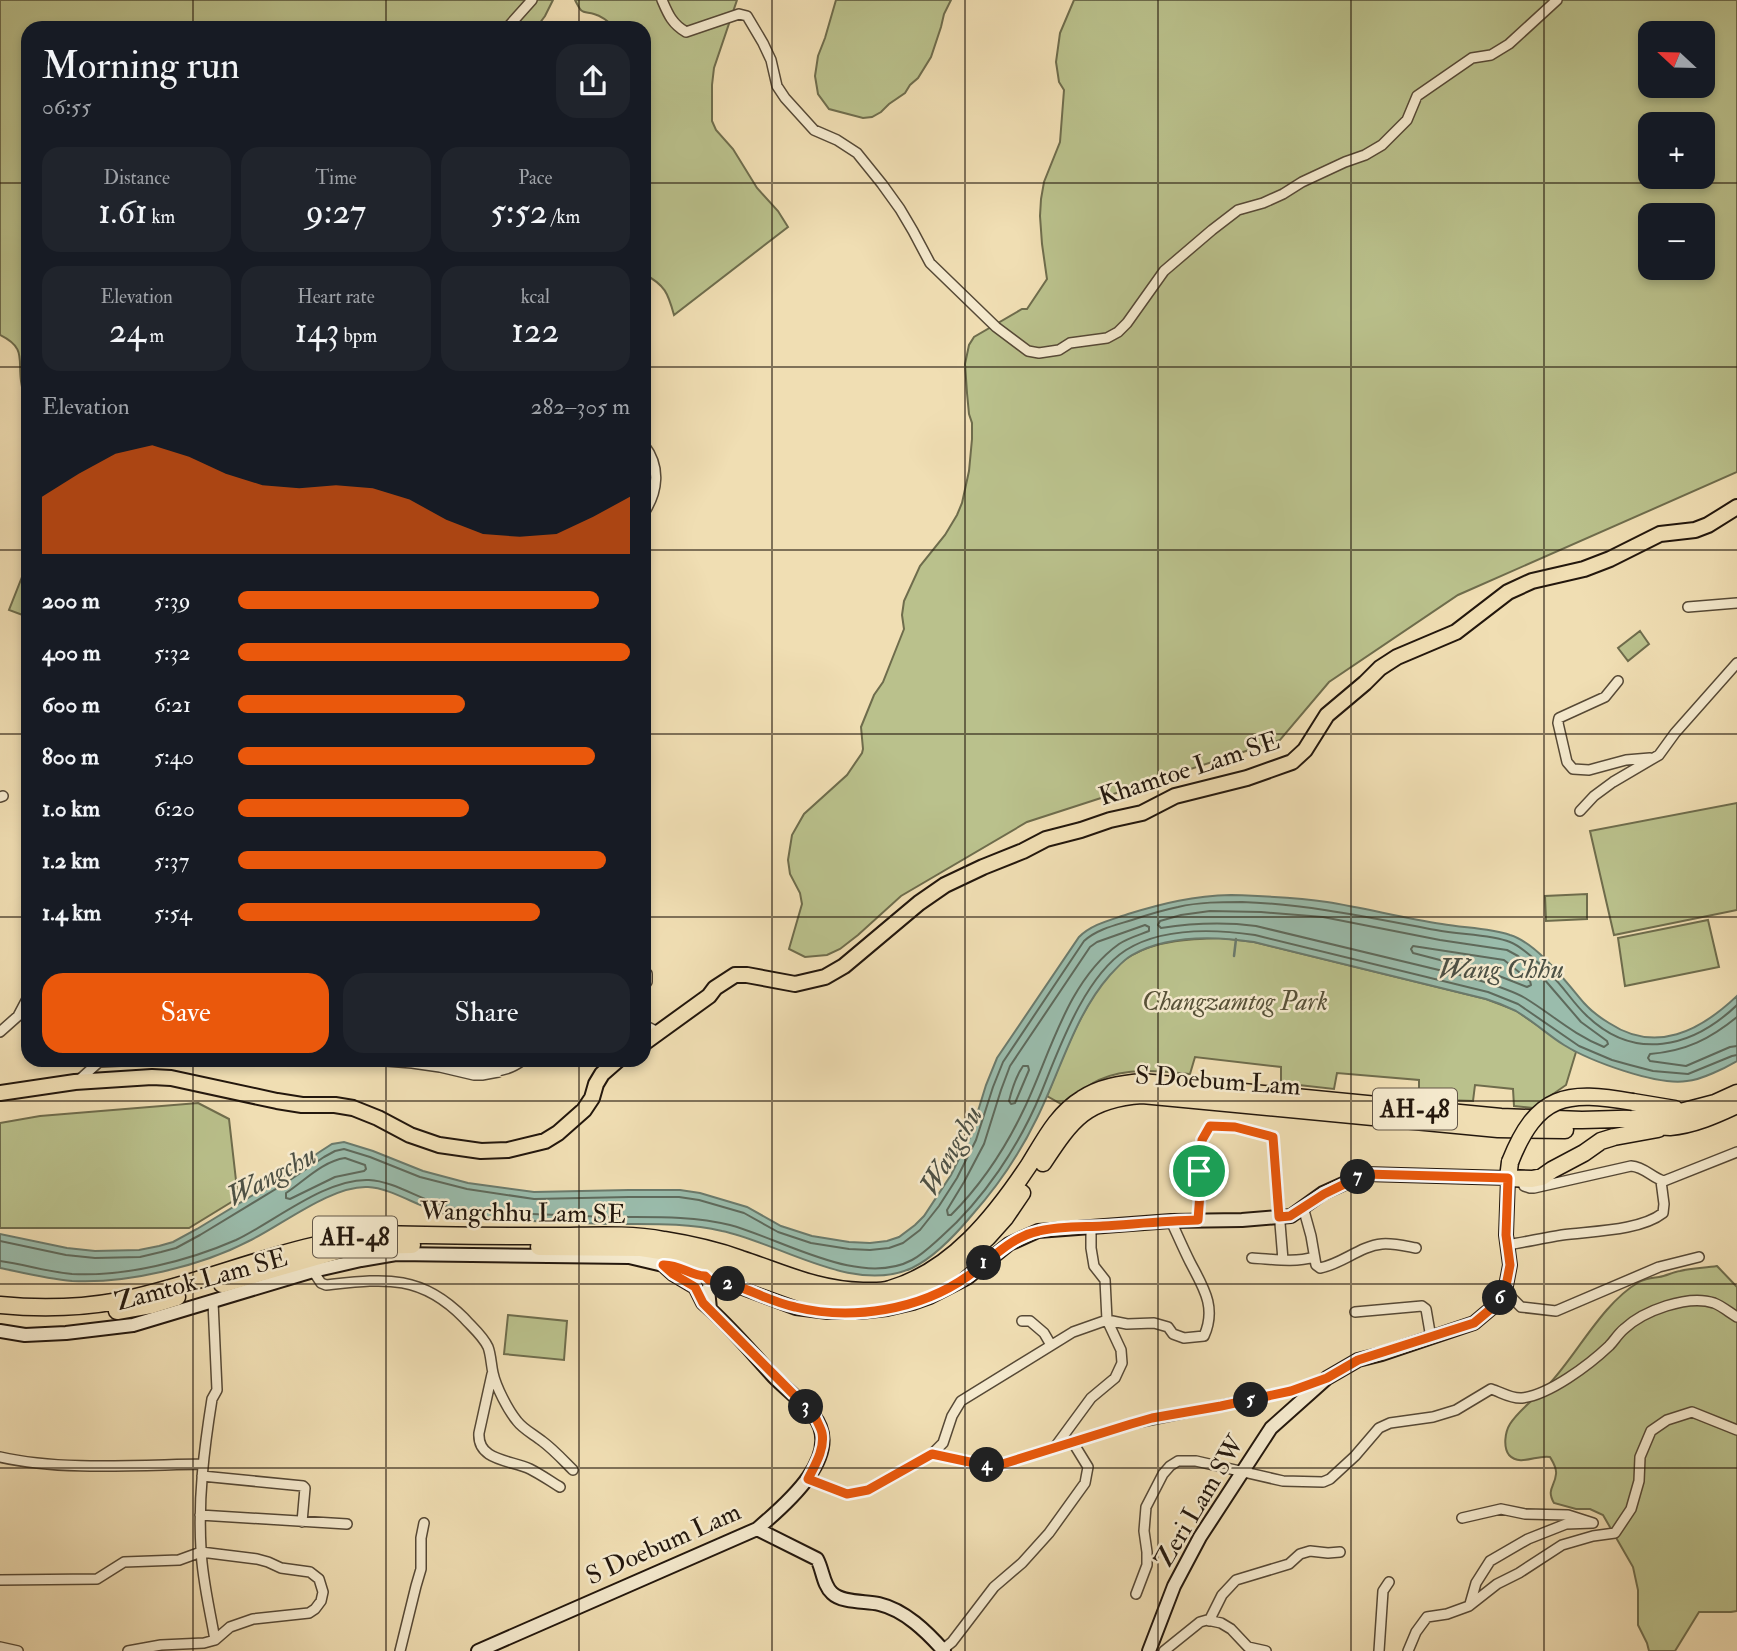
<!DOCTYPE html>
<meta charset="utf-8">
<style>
:root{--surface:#171b24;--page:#20242c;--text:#f1f3f6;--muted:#9ea1a6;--accent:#ea580c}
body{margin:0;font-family:"IM FELL Double Pica",serif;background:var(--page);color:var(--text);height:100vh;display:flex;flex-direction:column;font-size:26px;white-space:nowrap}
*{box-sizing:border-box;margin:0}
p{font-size:23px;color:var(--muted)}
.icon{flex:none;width:38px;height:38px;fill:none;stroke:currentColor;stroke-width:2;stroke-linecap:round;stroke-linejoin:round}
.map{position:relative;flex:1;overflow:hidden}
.panel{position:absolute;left:21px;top:21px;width:630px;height:1046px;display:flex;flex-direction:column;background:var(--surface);border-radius:21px;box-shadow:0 4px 10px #0003}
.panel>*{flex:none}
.needle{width:46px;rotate:292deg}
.buttons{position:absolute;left:1638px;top:21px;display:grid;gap:14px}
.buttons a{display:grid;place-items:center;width:77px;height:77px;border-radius:14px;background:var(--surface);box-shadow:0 4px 10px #0003;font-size:35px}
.pin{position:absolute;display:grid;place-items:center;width:60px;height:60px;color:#fff;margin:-30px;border:4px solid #fff;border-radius:50%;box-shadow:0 2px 7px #0007}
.km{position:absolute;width:35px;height:35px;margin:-18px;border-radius:50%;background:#222;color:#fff;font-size:19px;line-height:35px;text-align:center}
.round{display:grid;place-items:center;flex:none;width:74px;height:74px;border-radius:21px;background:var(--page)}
.overview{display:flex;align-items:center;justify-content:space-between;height:119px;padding:0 21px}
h1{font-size:38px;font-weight:600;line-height:52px}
.figures{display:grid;grid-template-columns:repeat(3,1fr);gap:10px;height:119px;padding:7px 21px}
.figures div{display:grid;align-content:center;border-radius:18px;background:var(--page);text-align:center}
.figures b{font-size:35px;font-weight:600}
.figures small{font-size:19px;font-weight:400}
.figures p{font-size:19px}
.chart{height:196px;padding:14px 21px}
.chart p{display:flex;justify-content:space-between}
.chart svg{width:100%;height:126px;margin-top:7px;fill:var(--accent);opacity:.7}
.button{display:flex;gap:14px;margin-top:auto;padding:14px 21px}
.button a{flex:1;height:80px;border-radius:21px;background:var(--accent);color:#fff;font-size:28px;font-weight:600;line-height:80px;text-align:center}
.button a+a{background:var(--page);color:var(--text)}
ul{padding:0 21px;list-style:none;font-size:23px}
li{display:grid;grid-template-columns:112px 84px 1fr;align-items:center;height:52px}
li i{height:18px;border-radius:9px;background:var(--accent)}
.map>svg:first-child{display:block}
.green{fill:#bac18c;stroke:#6e6c4c;stroke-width:2;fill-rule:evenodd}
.water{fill:#9abcac;stroke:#6a7a6c;stroke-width:2}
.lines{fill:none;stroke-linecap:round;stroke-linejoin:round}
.shore{stroke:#5e6a5c;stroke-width:2}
.stream{stroke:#6a7a6c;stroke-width:2.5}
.street-casing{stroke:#564936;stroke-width:12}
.secondary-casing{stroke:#23170d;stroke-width:16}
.primary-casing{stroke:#23170d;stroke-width:18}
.highway-casing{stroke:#23170d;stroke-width:19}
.street{stroke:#f5eace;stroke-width:9}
.secondary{stroke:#f5eace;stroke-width:12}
.primary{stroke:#f0deb3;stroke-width:14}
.highway{stroke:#f0deb3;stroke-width:16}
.highway-bridge-casing{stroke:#23170d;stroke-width:19;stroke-linecap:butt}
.highway-bridge{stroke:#f0deb3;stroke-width:16}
.route-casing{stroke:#fff;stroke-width:14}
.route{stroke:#ea580c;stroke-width:9}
.grid{fill:none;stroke:#23170d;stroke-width:2;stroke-opacity:0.55}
.labels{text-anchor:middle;stroke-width:5;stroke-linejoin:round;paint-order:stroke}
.shield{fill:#f5eace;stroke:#625647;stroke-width:2}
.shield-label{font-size:24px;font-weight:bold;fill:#23170d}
.street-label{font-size:26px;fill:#23170d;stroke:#f5eace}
.park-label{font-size:26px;font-style:italic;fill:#585239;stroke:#f5eace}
.water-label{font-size:28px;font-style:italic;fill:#4d5145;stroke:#f5eace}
</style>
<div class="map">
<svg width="1737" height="1651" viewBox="0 0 1737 1651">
<rect width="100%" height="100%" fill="#f0deb3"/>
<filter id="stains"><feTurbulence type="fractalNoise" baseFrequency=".00286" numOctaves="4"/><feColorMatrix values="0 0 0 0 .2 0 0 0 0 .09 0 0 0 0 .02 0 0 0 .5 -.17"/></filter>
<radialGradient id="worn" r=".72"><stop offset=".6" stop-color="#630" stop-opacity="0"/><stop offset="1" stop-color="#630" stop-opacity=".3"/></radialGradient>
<!-- green -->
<path class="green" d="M0,0H553L545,16L536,28H28V419C26,407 23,394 21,381C18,358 26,348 0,335Z
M575,0H737L714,68L712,85V121L716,130L733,149L757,188L778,211L788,227L674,315C668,293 665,285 644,274V28H615C609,22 602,16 594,14C581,11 582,14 575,0Z
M836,0H951L944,14L941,27L931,57L918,78L910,85L905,93L889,104L881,112L872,117L863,118L829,109L818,94L815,76L818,56L825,38Z
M1074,0H1737V472L1458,595L1329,682L1280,740L1027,822L901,896L858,935L840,949L827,955L805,957L789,949L802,904L800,893L790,874L788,860L792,835L804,814L847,775L862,753L863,749L861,727L874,695L883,682L904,629L902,615L904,601L920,566L945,535L957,515L962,503L969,471L972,439V423L969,414L967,393L965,364L969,345L974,337L1022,309H1027L1047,279L1042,244L1040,216L1041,199L1044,182L1060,142L1064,90L1059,82L1056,62L1060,33ZM1650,33H1703V86H1650ZM1650,124H1703V177H1650ZM1650,215H1703V268H1650Z
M22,577L28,579V617L9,610Z
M1640,631L1649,644L1628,661L1618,648Z
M1737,803V910L1614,935L1590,831Z
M1587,894V919L1546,921L1545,896Z
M1708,920L1719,967L1625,986L1618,938Z
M1221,938L1254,942L1486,999L1515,1010L1576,1052L1566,1085L1533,1108L1514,1106L1513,1089L1475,1085L1473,1101L1419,1099V1080L1337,1073L1334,1089L1281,1083V1067L1195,1057L1190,1074C1162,1071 1126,1067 1099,1080C1086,1086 1074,1097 1063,1105L1047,1096C1063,1056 1092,977 1132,955C1159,940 1191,939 1221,938Z
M198,1103L229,1119L238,1198L189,1228H0V1123L40,1116Z
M1717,1266L1737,1287V1611L1731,1612H1699L1675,1651H1649L1647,1643L1638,1625V1590L1633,1567L1603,1515L1590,1509H1576L1554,1503C1546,1489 1555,1487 1556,1474C1557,1468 1553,1462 1550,1457C1538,1454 1520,1467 1509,1455C1503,1447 1505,1432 1510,1424C1520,1408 1539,1396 1551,1382C1579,1351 1603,1303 1639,1282C1646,1278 1652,1278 1659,1277C1666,1276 1673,1272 1680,1271C1692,1268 1705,1268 1717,1266Z
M508,1315L567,1321L564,1360L504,1354Z"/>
<!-- water -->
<path class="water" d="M1231,895C1263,896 1295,897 1327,902C1365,908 1403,918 1442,924C1464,928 1489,928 1510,935C1537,943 1566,982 1584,1003C1591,1011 1599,1017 1609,1023C1656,1054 1700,1031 1737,996V1061C1725,1068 1701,1080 1687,1081C1657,1086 1590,1061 1564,1045C1548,1035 1533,1021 1516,1011C1506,1006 1496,1002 1486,999L1254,942C1214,936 1167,935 1132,955C1123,960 1117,968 1110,975C1074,1016 1061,1070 1037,1118C1020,1153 998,1186 972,1215C957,1233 933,1258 912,1268C853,1295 780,1243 722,1231C688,1223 654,1224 620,1224C590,1224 561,1222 532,1221C505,1220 477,1220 451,1215C424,1211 393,1188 368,1187C332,1185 282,1225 249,1241C201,1266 127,1284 72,1281C48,1279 24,1273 0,1268V1234L67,1248L95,1251L139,1250L159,1246L173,1242L197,1229L281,1178L321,1151L332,1144L344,1142L373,1151L423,1171L468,1183L534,1192L629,1190H680L700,1193L747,1207L781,1226L812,1236L849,1242L870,1243L887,1241L899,1237L915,1225L924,1216L951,1175L970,1137L986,1085L997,1058L1079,937C1092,924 1111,920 1128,914C1164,903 1193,896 1231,895Z"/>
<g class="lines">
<!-- shore -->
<path class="shore" d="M1210,911L1261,912L1323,917L1440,940L1507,950L1518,956L1544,979L1581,1022L1607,1041L1608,1044L1604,1047C1572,1034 1553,1015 1525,998C1507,988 1487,983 1468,977L1256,926C1224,922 1194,923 1161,928L1158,925L1160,921L1181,915Z
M1145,925L1149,927V931C1139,935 1128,938 1119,944C1067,981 1050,1055 1024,1109C1006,1147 981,1185 951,1215H948L947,1210L964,1182L984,1144L1001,1090L1010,1066L1090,947L1097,942Z
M1413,946L1504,960L1530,981L1531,985L1527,987L1494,974L1413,953L1411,949Z
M1737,1017C1710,1039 1686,1051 1650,1054L1648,1058L1650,1061L1686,1066L1730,1047L1737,1046
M1023,1066H1028L1029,1070L1015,1103L1011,1104L1009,1101C1012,1089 1016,1076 1023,1066Z
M345,1158L365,1165L366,1169L364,1171L335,1177L290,1199L286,1198V1193C304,1181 323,1161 345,1158Z
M0,1241L66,1255L95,1258L140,1257L161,1252L176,1248L200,1235L284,1184L324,1157L335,1151L344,1149L370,1157L420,1177L467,1189L534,1199L629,1197H679L699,1200L744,1213L778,1232L811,1243L849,1249L870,1250L889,1248L903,1243L920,1230L939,1206L957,1178L976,1140L993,1087L1003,1062L1084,941C1097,929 1116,925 1132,920C1147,915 1163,910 1178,907C1199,902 1221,902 1242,902C1308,904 1372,918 1436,930C1459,935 1489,934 1510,942C1518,945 1525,951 1532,957C1538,963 1545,968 1551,975C1564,987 1573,1003 1586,1015C1634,1062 1692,1048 1737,1005
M0,1261C24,1264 48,1272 72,1274C125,1277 188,1261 236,1240C274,1222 326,1178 369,1180C395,1181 425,1203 452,1208C478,1213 506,1213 532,1214C562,1215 591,1217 620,1217C657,1217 694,1216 730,1225C782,1239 860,1288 912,1260C923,1254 932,1245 941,1237C984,1199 1019,1146 1041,1093C1059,1049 1084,977 1126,950C1163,927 1214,929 1255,935L1488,992L1518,1004L1579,1046L1612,1060L1630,1065L1653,1071L1688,1074L1732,1056L1737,1055"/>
<!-- stream -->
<path class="stream" d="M1234,956L1236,939"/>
<defs>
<path id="street" d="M662,0C668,14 672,24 686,32L739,14L747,16L763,43L771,60L777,86L785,98L814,130L837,140L857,153L882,184L900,209L913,231L930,263L996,327L1028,351L1039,353L1059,350L1070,343L1107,338L1118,332L1127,323L1164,271L1212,230L1238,210L1263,203L1283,194L1302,182L1345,162L1365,155L1382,145L1407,120L1417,96L1472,58L1491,55L1509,44L1557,0
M507,28L532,0
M644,445C661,467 658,491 644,513
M1688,607L1737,603
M1618,681L1605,697L1559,718L1558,723L1567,762L1573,769L1589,770L1626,760L1650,758
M0,797L3,796
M1580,811L1594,796L1613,782L1659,755L1675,733L1737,663
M644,973L647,974V982L644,985
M644,1025L660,1033
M0,1032L18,1016L28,997
M373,1060L412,1063L440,1067L474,1075H482L498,1072
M457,1060C479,1074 502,1076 523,1060
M79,1080L99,1062L143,1060
M1522,1180L1524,1186L1530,1188H1534L1631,1166C1645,1167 1652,1178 1664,1181L1737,1152
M1303,1207L1311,1236L1316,1265L1320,1268C1342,1264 1360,1246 1382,1244C1393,1243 1405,1246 1416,1248
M1198,1220L1201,1193L1199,1171L1202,1140L1210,1126L1235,1127L1273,1137L1283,1260
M1507,1245C1525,1242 1544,1238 1562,1235C1591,1231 1640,1231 1663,1213L1664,1204L1661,1181
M1252,1258C1272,1259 1294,1263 1314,1257
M313,1271L321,1283L326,1285C383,1279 420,1273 464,1318C472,1327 483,1336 488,1347C491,1355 491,1364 493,1373C496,1387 508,1410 517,1421C523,1429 533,1434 542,1441C553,1449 563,1460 573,1470
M1505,1291L1521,1307L1556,1311L1659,1267L1699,1257
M213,1302L217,1390L212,1399C204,1449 198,1498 201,1549C202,1579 210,1610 215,1640
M1355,1312L1422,1306L1426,1309L1431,1338
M1022,1321H1030L1044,1333L1051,1345
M492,1374L479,1433C477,1461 511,1460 530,1469C540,1474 550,1481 560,1487
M1055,1447L1091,1398L1115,1378L1122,1363L1121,1350L1107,1320L1105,1280L1094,1266L1091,1248V1226
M932,1454L943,1443L952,1416L961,1401L1073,1332L1107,1320L1127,1324L1154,1323L1168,1327L1173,1334L1184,1338L1204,1336C1217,1307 1203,1287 1190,1262C1183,1248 1177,1234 1171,1221
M0,1457C61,1471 139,1465 202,1464
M202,1476L303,1486L305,1488L302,1522
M808,1479L847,1494L868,1490L932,1454L993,1467L1131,1424L1253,1399L1291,1391L1320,1381
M200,1515L347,1524
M1462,1518L1501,1509L1525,1514L1568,1515L1593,1523L1566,1524L1528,1539L1490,1561L1476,1583L1470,1604
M0,1580L97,1579L124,1562L179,1560L201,1552L257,1559L268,1562L281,1568L310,1572L319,1579L323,1592L321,1601L315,1609L309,1613L253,1619L230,1627L215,1640L204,1643L161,1645L128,1651
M1136,1594L1147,1565V1552L1144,1531L1146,1507L1163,1474L1170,1466L1178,1461H1196L1283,1481L1323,1482L1330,1479L1355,1456L1379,1428L1390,1423L1433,1417L1456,1410L1491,1389C1501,1392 1511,1399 1522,1398C1549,1395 1589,1365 1609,1346C1614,1341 1618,1334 1624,1329C1643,1311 1688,1294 1714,1303C1722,1306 1730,1313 1737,1317
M1209,1621L1222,1595L1236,1580L1289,1564L1300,1554L1310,1551L1328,1553L1340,1552
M0,1647L18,1651
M400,1651L416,1586L421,1569V1538L424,1523
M941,1651L952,1642L994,1587L1022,1563L1049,1533L1085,1483L1088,1467L1072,1441
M1164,1651L1200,1622L1207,1620L1221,1623L1231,1629L1248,1647L1266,1651
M1379,1651L1383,1591L1389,1582
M1408,1651L1416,1632L1427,1617L1447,1614L1469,1606L1497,1584L1519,1573L1562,1545L1593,1536L1615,1533L1631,1509L1639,1481L1640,1457L1651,1431L1667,1420L1692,1412L1737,1430"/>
<path id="secondary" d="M663,1265L673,1274L695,1287
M709,1280C721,1281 729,1286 740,1287L796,1308L828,1312H860L887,1309L913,1303L930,1297L967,1278L1009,1244L1038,1231L1171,1221L1242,1220L1291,1216L1323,1193L1365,1174L1508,1178L1506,1235L1510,1265L1505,1291L1493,1307L1474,1323L1382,1354L1358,1360L1327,1378L1271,1428L1200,1537L1174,1586L1149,1651
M708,1289L710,1309
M0,1331L25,1335L66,1333L133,1325L313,1271L361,1260L396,1254L629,1257L663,1265L676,1266L699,1276
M757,1529L817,1559C823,1570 823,1585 832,1593C842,1603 866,1601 879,1604C905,1610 927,1632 944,1651
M478,1651L757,1529C784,1506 846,1455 813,1415C802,1401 787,1390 774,1377C751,1352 729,1325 703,1303L696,1289"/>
<path id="primary" d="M644,1043L709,996L715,988L735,975H747L795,984L825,977L844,966L919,903L945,885L983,867L1023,851L1046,839L1081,830L1110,820L1142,813L1175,796L1247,778L1292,762L1305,750L1327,715L1365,683L1380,668L1397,657L1456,632L1508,592L1532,581L1584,569L1610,559L1660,534L1695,530L1708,525L1737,507
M0,1093L75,1082L152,1077L171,1078L277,1101L302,1105H335L353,1108L378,1118L410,1135L439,1145L481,1151L508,1150L545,1141L558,1133L584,1110L592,1098L596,1084L602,1074L618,1060"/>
<path id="highway" d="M1633,1102L1675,1109
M1646,1126C1654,1125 1662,1127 1670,1127C1693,1125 1716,1115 1737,1105
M1510,1162L1508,1178L1532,1179L1542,1177L1552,1170L1584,1153L1601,1141L1614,1137L1658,1129
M1043,1163C1072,1119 1086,1099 1142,1095L1498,1129L1565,1130
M539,1247L641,1248L660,1251L736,1270L814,1298L851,1305L883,1303L915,1293L950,1271L988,1237L1005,1218L1022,1193
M709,1279L727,1267
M222,1284L340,1250L371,1246L412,1245
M0,1305C39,1309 79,1308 118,1301C209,1283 294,1240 388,1234C443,1236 497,1236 552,1236C589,1236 627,1233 664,1240C689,1244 716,1250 741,1259C784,1273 817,1290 863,1291C872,1291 881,1292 890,1289C952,1271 995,1216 1029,1165C1044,1141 1057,1114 1082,1099C1100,1087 1121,1084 1142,1082L1501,1117L1582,1120L1653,1118L1669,1115L1715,1103L1737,1093
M117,1311L151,1305L177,1297"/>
</defs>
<!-- street casing -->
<use href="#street" class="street-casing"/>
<!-- secondary casing -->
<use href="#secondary" class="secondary-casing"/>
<!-- primary casing -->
<use href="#primary" class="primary-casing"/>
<!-- highway casing -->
<use href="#highway" class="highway-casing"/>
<!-- street -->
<use href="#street" class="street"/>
<!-- secondary -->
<use href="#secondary" class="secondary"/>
<!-- primary -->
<use href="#primary" class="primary"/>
<!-- highway -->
<use href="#highway" class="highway"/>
<defs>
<path id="highway-bridge" d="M1510,1162C1537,1094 1566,1090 1633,1102"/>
</defs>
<!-- highway-bridge casing -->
<use href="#highway-bridge" class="highway-bridge-casing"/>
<!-- highway-bridge -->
<use href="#highway-bridge" class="highway-bridge"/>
</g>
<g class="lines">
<defs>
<path id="route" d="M1210,1126L1235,1127L1273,1137L1279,1217L1290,1216L1324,1194L1365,1174L1508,1178L1506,1235L1510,1265L1505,1291L1493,1307L1474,1323L1358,1360L1327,1378L1291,1391L1221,1406L1152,1418L1131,1424L993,1467L932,1454L868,1490L847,1494L808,1479C815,1465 825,1449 822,1433C821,1428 817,1422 815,1416L703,1303L695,1287L673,1274L663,1265C679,1264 691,1276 705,1276L709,1280C720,1281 729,1286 740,1287C758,1294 776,1303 795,1307C852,1321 920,1310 968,1276C991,1260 1010,1237 1039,1231C1059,1226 1082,1227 1103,1226C1134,1224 1166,1221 1198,1220L1200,1193L1199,1171L1202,1140Z"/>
</defs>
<!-- route casing -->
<use href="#route" class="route-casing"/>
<!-- route -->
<use href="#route" class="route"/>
</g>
<!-- grid -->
<path class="grid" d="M193,0V28M386,0V28M579,0V28M772,0V1651M965,0V1651M1158,0V1651M1351,0V1651M1544,0V1651M0,183H28M644,183H1737M0,367H28M644,367H1737M0,550H28M644,550H1737M0,734H28M644,734H1737M0,917H28M644,917H1737M193,1060V1651M386,1060V1651M579,1060V1651M0,1101H1737M0,1284H1737M0,1468H1737"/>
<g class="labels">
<!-- shield labels -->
<g class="shield">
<rect x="1373" y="1088.5" width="84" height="41" rx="5"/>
<rect x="313" y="1216.5" width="84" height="41" rx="5"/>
</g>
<g class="shield-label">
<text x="1415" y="1117">AH-48</text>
<text x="355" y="1245">AH-48</text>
</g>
<!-- street labels -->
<g class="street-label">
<text transform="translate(1189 768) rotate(-18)" y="9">Khamtoe Lam SE</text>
<text transform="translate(1218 1080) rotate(4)" y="9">S Doebum Lam</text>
<text transform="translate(523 1212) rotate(1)" y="9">Wangchhu Lam SE</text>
<text transform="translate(201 1279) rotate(-15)" y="9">Zamtok Lam SE</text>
<text transform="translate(1199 1501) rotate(-59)" y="9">Zeri Lam SW</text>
<text transform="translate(663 1543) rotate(-24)" y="9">S Doebum Lam</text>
</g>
<!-- park labels -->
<g class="park-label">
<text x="1235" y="1010">Changzamtog Park</text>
</g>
<!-- water labels -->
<g class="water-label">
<text x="1501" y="978">Wang Chhu</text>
<text transform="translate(950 1150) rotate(-60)" y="10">Wangchu</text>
<text transform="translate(271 1175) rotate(-28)" y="10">Wangchu</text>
</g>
</g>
<rect width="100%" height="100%" filter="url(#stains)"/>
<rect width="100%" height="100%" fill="url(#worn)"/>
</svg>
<div class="buttons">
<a><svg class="needle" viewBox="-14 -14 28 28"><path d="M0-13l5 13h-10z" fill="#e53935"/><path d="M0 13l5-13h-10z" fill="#9ea1a6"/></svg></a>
<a>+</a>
<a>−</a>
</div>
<div class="pin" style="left:1199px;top:1171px;background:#1e9e55"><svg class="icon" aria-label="arrive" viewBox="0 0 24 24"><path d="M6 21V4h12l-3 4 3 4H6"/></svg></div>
<b class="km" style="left:984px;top:1263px">1</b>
<b class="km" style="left:728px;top:1284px">2</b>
<b class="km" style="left:806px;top:1407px">3</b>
<b class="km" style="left:987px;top:1465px">4</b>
<b class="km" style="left:1251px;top:1400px">5</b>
<b class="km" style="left:1500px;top:1298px">6</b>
<b class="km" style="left:1358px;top:1177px">7</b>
<section class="panel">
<div class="overview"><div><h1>Morning run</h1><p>06:55</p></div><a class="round"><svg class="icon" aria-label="share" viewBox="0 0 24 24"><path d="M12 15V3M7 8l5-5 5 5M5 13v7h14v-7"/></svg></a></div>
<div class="figures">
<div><p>Distance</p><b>1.61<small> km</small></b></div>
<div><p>Time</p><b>9:27</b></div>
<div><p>Pace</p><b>5:52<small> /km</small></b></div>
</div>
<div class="figures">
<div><p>Elevation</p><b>24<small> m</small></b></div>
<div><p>Heart rate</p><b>143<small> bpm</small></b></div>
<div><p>kcal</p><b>122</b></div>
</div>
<div class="chart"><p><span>Elevation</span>282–305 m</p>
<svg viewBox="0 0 160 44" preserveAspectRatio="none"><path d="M0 44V24L10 16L20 9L30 6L40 10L50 16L60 20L70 21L80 20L90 21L100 25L110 32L120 37L130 38L140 37L150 31L160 24V44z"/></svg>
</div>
<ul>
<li><b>200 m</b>5:39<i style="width:92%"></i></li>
<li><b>400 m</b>5:32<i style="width:100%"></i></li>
<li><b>600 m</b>6:21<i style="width:58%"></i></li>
<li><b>800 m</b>5:40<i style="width:91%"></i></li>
<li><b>1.0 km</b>6:20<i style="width:59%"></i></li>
<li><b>1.2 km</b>5:37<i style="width:94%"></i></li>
<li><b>1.4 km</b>5:54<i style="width:77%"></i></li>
</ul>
<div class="button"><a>Save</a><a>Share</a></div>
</section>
</div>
